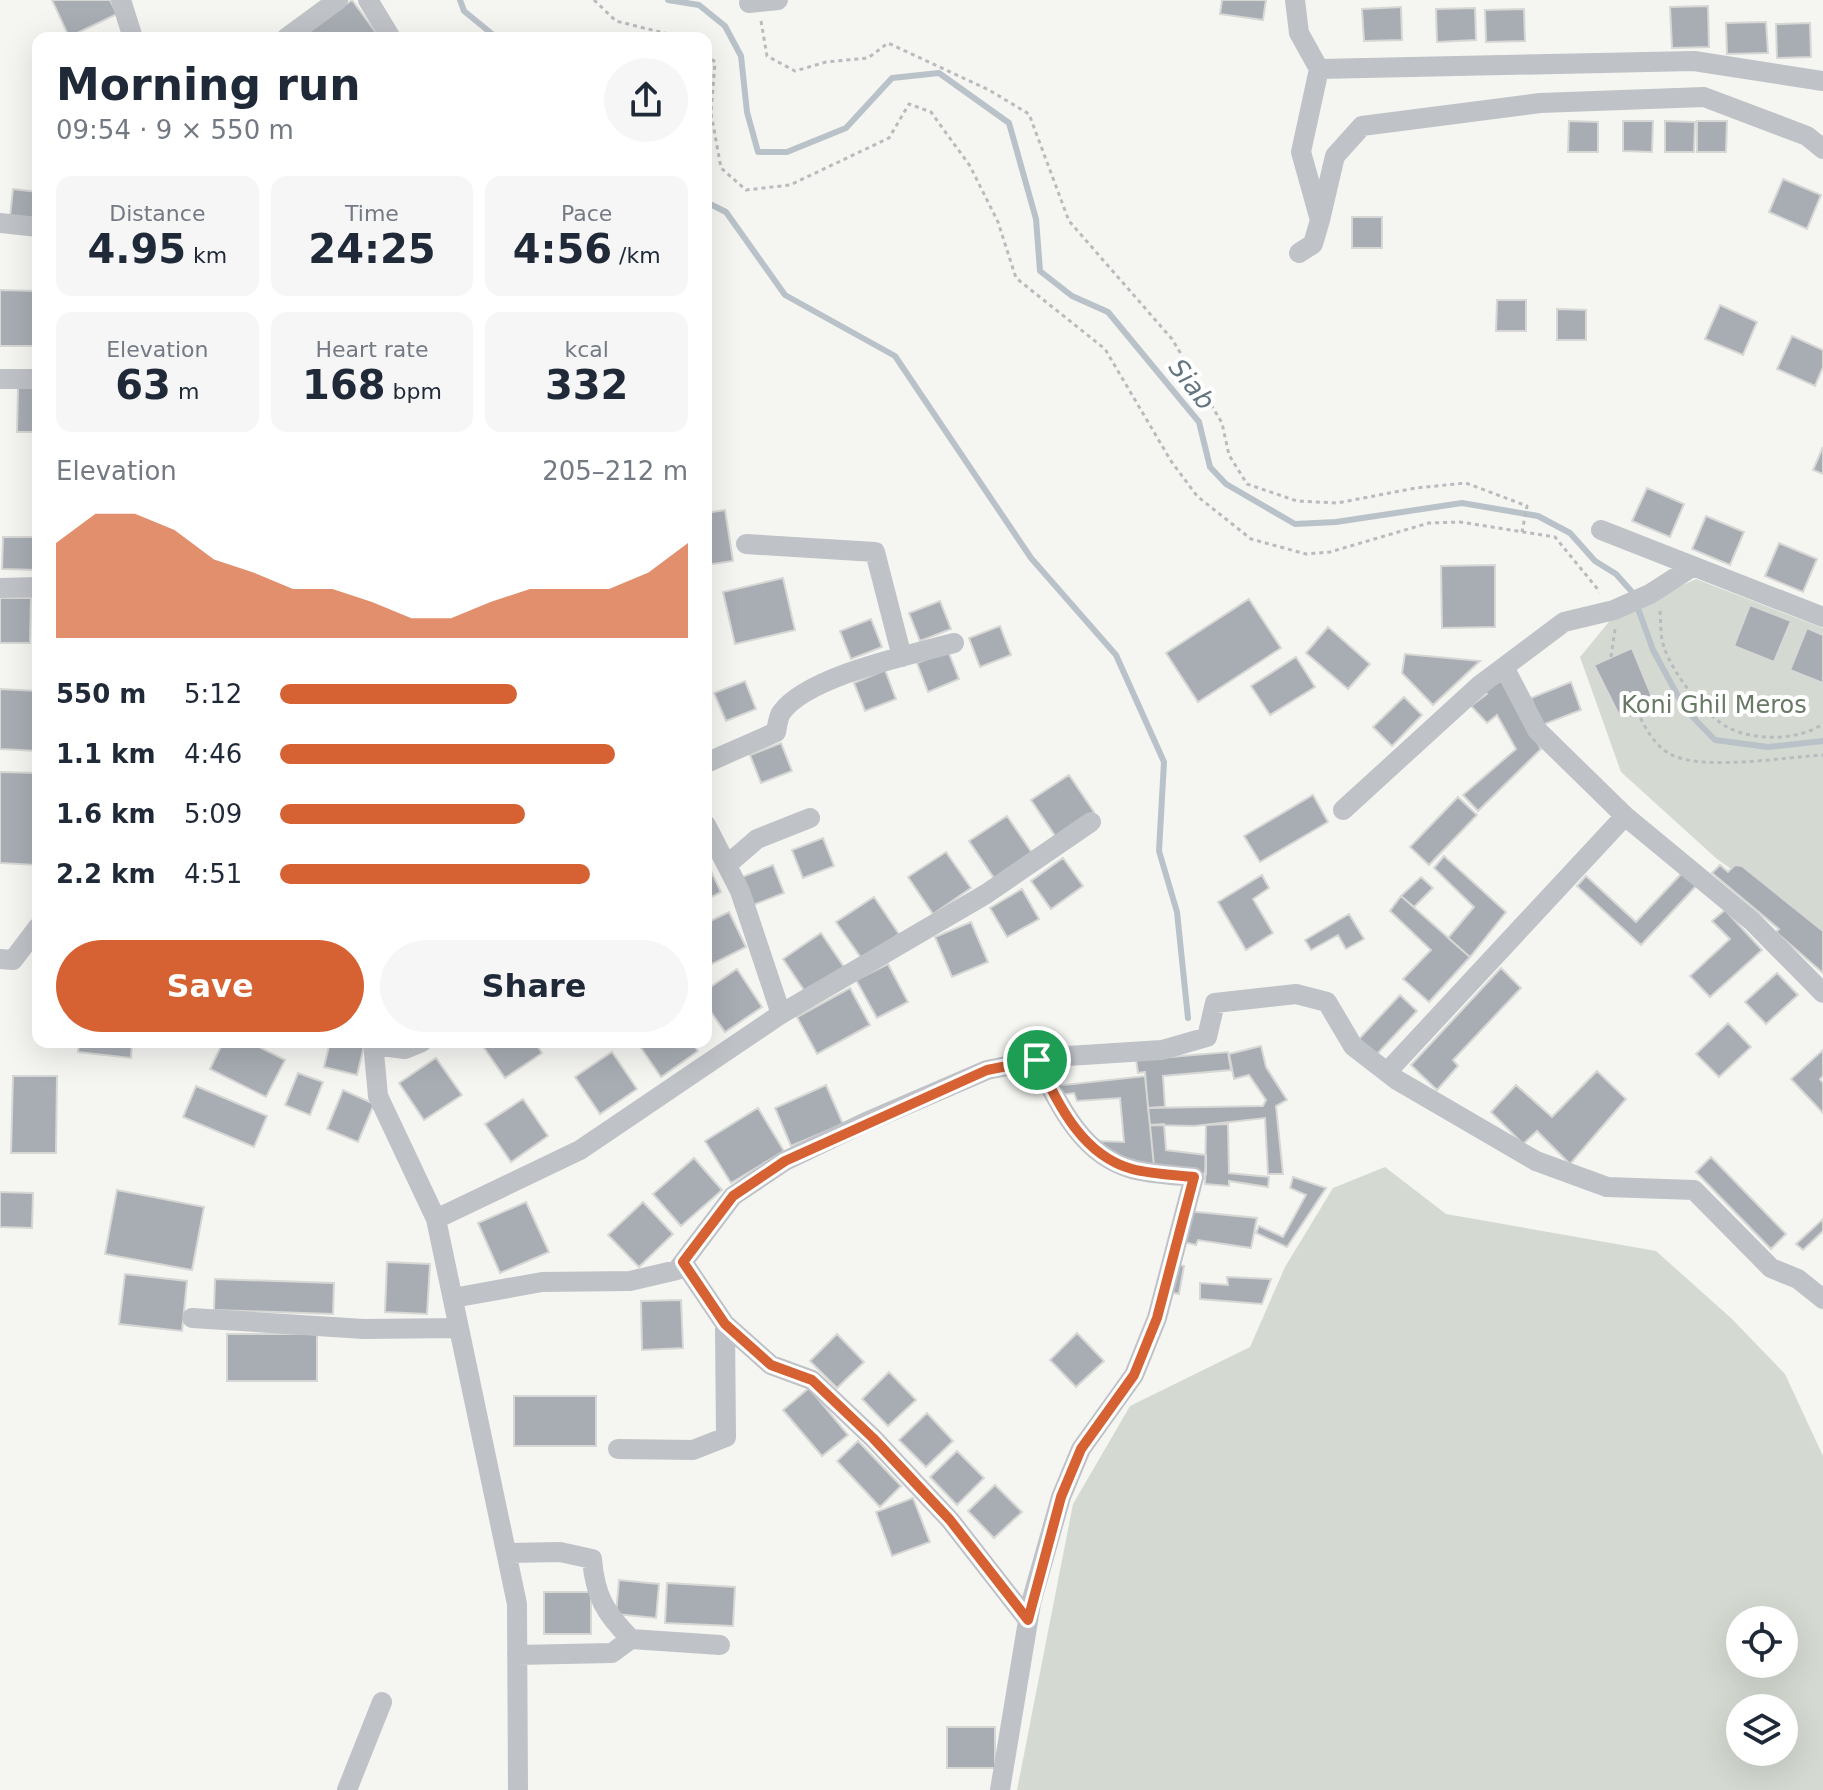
<!DOCTYPE html>
<meta charset="utf-8">
<style>
:root{--surface:#fff;--page:#f6f6f7;--text:#1f2937;--muted:#747a83;--accent:#d66132}
body{margin:0;font-family:"DejaVu Sans",sans-serif;background:var(--page);color:var(--text);height:100vh;display:flex;flex-direction:column;font-size:30px;white-space:nowrap}
*{box-sizing:border-box;margin:0}
p{font-size:26px;color:var(--muted)}
.icon{flex:none;width:44px;height:44px;fill:none;stroke:currentColor;stroke-width:2;stroke-linecap:round;stroke-linejoin:round}
.map{position:relative;flex:1;overflow:hidden}
.sheet{position:absolute;left:32px;top:32px;width:680px;height:1016px;display:flex;flex-direction:column;background:var(--surface);border-radius:16px;box-shadow:0 8px 32px #0002}
.sheet>*{flex:none}
.buttons{position:absolute;left:1726px;top:1606px;display:grid;gap:16px}
.buttons a{display:grid;place-items:center;width:72px;height:72px;border-radius:50%;background:var(--surface);box-shadow:0 8px 32px #0002;font-size:40px}
.pin{position:absolute;display:grid;place-items:center;width:68px;height:68px;color:#fff;margin:-34px;border:4px solid #fff;border-radius:50%;box-shadow:0 2px 8px #0007}
.round{display:grid;place-items:center;flex:none;width:84px;height:84px;border-radius:42px;background:var(--page)}
.overview{display:flex;align-items:center;justify-content:space-between;height:136px;padding:0 24px}
h1{font-size:44px;font-weight:700;line-height:60px}
.stats{display:grid;grid-template-columns:repeat(3,1fr);gap:12px;height:136px;padding:8px 24px}
.stats div{display:grid;align-content:center;border-radius:16px;background:var(--page);text-align:center}
.stats b{font-size:40px;font-weight:700}
.stats small{font-size:22px;font-weight:400}
.stats p{font-size:22px}
.chart{height:224px;padding:16px 24px}
.chart p{display:flex;justify-content:space-between}
.chart svg{width:100%;height:144px;margin-top:8px;fill:var(--accent);opacity:.7}
.action{display:flex;gap:16px;margin-top:auto;padding:16px 24px}
.action a{flex:1;height:92px;border-radius:48px;background:var(--accent);color:#fff;font-size:32px;font-weight:700;line-height:92px;text-align:center}
.action a+a{background:var(--page);color:var(--text)}
ul{padding:0 24px;list-style:none;font-size:26px}
li{display:grid;grid-template-columns:128px 96px 1fr;align-items:center;height:60px}
li i{height:20px;border-radius:10px;background:var(--accent)}
.map>svg:first-child{display:block}
.green{fill:#d4dad2;fill-rule:evenodd}
.lines{fill:none;stroke-linecap:round;stroke-linejoin:round}
.stream{stroke:#b9c2c8;stroke-width:6}
.building{fill:#a7adb3;stroke:#d7d7d5;stroke-width:2}
.path{stroke:#b9bbbe;stroke-width:3;stroke-dasharray:4 4;stroke-linecap:butt}
.minor{stroke:#bfc2c6;stroke-width:20}
.route-casing{stroke:#fff;stroke-width:16}
.route{stroke:#d66132;stroke-width:10}
.labels{text-anchor:middle;stroke-width:8;stroke-linejoin:round;paint-order:stroke}
.park-label{font-size:24px;fill:#687965;stroke:#fff}
.water-label{font-size:26px;font-style:italic;fill:#63757e;stroke:#fff}
</style>
<div class="map">
<svg width="1823" height="1790" viewBox="0 0 1823 1790">
<rect width="100%" height="100%" fill="#f5f5f2"/>
<!-- green -->
<path class="green" d="M1696,579L1823,628V934L1717,859L1621,772L1580,657L1612,618Z
M1385,1167L1446,1214L1656,1251L1732,1319L1785,1374L1823,1456V1790H1017L1073,1504L1130,1406L1250,1347L1285,1267L1333,1188ZM1740,1620H1784V1664H1740ZM1740,1708H1784V1752H1740Z"/>
<g class="lines">
<!-- stream -->
<path class="stream" d="M460,0L464,11L497,38
M668,0L699,5L725,26L741,56L747,112L758,152H787L846,128L892,78L939,73L1009,123L1036,219L1040,271L1072,296L1108,312L1199,422L1210,467L1226,484L1295,524L1336,522L1462,503L1538,516L1570,533L1595,561L1616,574L1632,592L1653,650L1685,709L1715,740L1768,747L1823,741
M706,202L726,212L785,295L895,356L1031,558L1116,655L1164,762L1159,851L1177,912L1188,1018"/>
</g>
<!-- building -->
<path class="building" d="M52,0H110L117,14L69,37Z
M352,0L380,38H299Z
M1222,0H1266L1263,20L1220,14Z
M1708,6L1709,47L1672,48L1670,7Z
M1401,7L1402,40L1364,41L1362,9Z
M1475,8L1476,40L1437,42L1436,9Z
M1524,9L1525,41L1486,42L1485,10Z
M1766,22L1768,53L1727,54L1726,23Z
M1810,23L1811,57L1777,58L1776,24Z
M1569,121L1598,122V152H1568Z
M1623,121H1653L1652,152L1623,151Z
M1665,121L1695,122L1694,152H1665Z
M1697,121H1727L1726,152H1697Z
M1783,179L1821,195L1807,229L1769,212Z
M13,189L38,192V221L10,217Z
M1352,217H1382V248H1352Z
M0,290L38,291V346H0Z
M1497,300H1526V331H1496Z
M1720,305L1757,322L1743,355L1705,339Z
M1557,309L1586,310V340H1557Z
M1792,336L1823,350V367L1815,386L1777,369Z
M18,387H38V432H17Z
M1823,447V474L1813,470Z
M1647,488L1684,504L1670,537L1632,521Z
M725,510L733,561L706,565V513Z
M1706,516L1744,532L1730,565L1692,549Z
M3,537H38V570L2,569Z
M1779,543L1817,559L1803,592L1765,576Z
M1495,565V627L1442,628L1441,566Z
M783,578L795,630L735,644L723,592Z
M0,598H31L30,643H0Z
M1249,599L1281,648L1198,702L1166,653Z
M940,601L951,629L920,641L909,613Z
M1750,605L1791,621L1774,662L1734,646Z
M871,619L882,647L851,659L840,631Z
M1000,626L1011,655L980,667L969,638Z
M1328,627L1370,664L1348,689L1306,653Z
M1807,628L1823,635V683L1790,670Z
M1632,648L1655,704L1620,717L1594,665Z
M948,651L959,679L928,692L917,663Z
M1405,654L1480,661L1433,705L1402,673Z
M1296,657L1315,687L1270,715L1251,686Z
M885,670L896,699L865,711L854,683Z
M1502,680L1541,749L1478,811L1463,795L1516,749L1497,715L1487,723L1471,706L1487,694L1484,691Z
M745,681L756,709L726,721L714,693Z
M1571,682L1581,710L1542,725L1531,698Z
M0,689L38,691V751L0,749Z
M1404,697L1422,715L1392,746L1373,727Z
M781,743L792,771L761,783L750,755Z
M0,772L38,773L37,865L0,863Z
M1069,775L1094,812L1056,837L1031,800Z
M1313,795L1328,822L1260,862L1244,836Z
M1458,797L1477,815L1429,865L1410,847Z
M1007,816L1032,853L994,878L969,841Z
M823,838L834,866L803,878L792,850Z
M946,852L971,888L933,914L908,877Z
M1444,856L1506,912L1470,957L1448,938L1474,907L1434,868Z
M1063,858L1083,886L1051,909L1031,881Z
M706,861L721,892L706,900Z
M773,865L784,893L753,905L742,877Z
M1720,865L1728,872L1735,865L1742,866L1823,931V973L1776,932L1779,929L1712,873Z
M1683,872L1697,885L1641,945L1577,886L1586,876L1636,922Z
M1262,875L1269,888L1253,899L1273,933L1246,950L1218,902Z
M1421,877L1433,888L1414,907L1401,896Z
M1022,889L1039,919L1007,937L990,908Z
M1401,896L1470,957L1429,1002L1403,979L1431,950L1390,911Z
M874,897L899,934L862,959L836,922Z
M1725,910L1762,950L1710,997L1690,976L1730,939L1712,921Z
M729,912L746,947L710,965L706,956V923Z
M1349,914L1364,939L1346,949L1338,935L1311,950L1305,940Z
M971,922L988,962L952,977L935,937Z
M821,933L846,970L808,996L783,959Z
M888,964L908,1002L877,1018L856,980Z
M1501,968L1521,988L1453,1060L1458,1066L1437,1090L1411,1065Z
M737,969L762,1007L725,1032L706,1005V990Z
M1777,973L1798,995L1766,1024L1745,1002Z
M850,988L870,1025L817,1054L797,1017Z
M1400,995L1417,1011L1376,1055L1359,1039Z
M1728,1023L1751,1047L1719,1077L1696,1054Z
M79,1042H132L131,1058L78,1052Z
M223,1042H249L285,1060L266,1097L210,1069Z
M330,1042H365L357,1075L324,1067Z
M480,1042H535L542,1053L505,1078Z
M637,1042H692L698,1051L661,1077Z
M1261,1046L1266,1067L1287,1100L1276,1106L1283,1174H1268L1265,1118L1194,1126L1150,1125L1148,1108L1263,1106L1266,1100L1249,1075L1234,1079L1229,1054Z
M1823,1050V1076L1820,1079L1823,1083V1113L1791,1079Z
M612,1052L637,1089L600,1114L575,1077Z
M1228,1052L1231,1070L1163,1076L1165,1107L1148,1108L1145,1072L1138,1073L1136,1060Z
M436,1058L462,1095L424,1120L399,1083Z
M1597,1071L1626,1099L1570,1164L1537,1131L1523,1144L1491,1112L1516,1085L1552,1117Z
M298,1073L323,1082L310,1115L285,1105Z
M13,1076H57L56,1153H11Z
M1145,1076L1154,1166L1104,1152L1100,1141L1124,1142L1120,1098L1077,1101L1074,1093L1061,1095L1055,1086Z
M826,1085L843,1124L791,1146L775,1108Z
M196,1086L267,1116L254,1147L183,1117Z
M343,1090L374,1104L358,1142L327,1129Z
M523,1099L548,1136L511,1162L485,1124Z
M758,1108L784,1151L731,1183L705,1141Z
M1164,1124L1166,1150L1206,1155V1174L1154,1166L1150,1125Z
M1228,1124L1229,1173L1269,1177L1268,1187L1229,1181V1186L1205,1184L1206,1125Z
M1711,1157L1786,1234L1771,1249L1696,1172Z
M694,1158L722,1190L681,1226L653,1194Z
M1293,1177L1326,1188L1287,1247L1256,1233L1259,1226L1283,1237L1306,1195L1290,1188Z
M117,1190L204,1207L192,1270L105,1254Z
M0,1192L33,1193L32,1228L0,1227Z
M526,1202L549,1252L500,1273L478,1223Z
M643,1202L673,1234L639,1267L608,1235Z
M1187,1211L1257,1218L1251,1248L1198,1240L1196,1245L1180,1241Z
M1823,1219V1231L1803,1250L1796,1244Z
M387,1262L430,1264L427,1314L385,1312Z
M1174,1264L1184,1266L1179,1294L1168,1292Z
M125,1274L187,1281L182,1331L119,1324Z
M1227,1277L1271,1279L1262,1304L1200,1299V1283L1228,1285Z
M215,1279L334,1283L333,1314L214,1310Z
M681,1300L683,1348L642,1350L641,1301Z
M1077,1333L1104,1361L1076,1387L1050,1360Z
M227,1334H317V1381H227Z
M837,1334L864,1362L837,1388L810,1361Z
M889,1372L916,1400L888,1426L862,1399Z
M809,1388L848,1435L822,1456L783,1410Z
M514,1396H596V1446H514Z
M927,1413L953,1441L926,1467L899,1440Z
M858,1441L901,1486L880,1507L837,1461Z
M957,1451L984,1478L957,1505L930,1477Z
M995,1485L1022,1512L994,1538L968,1511Z
M913,1498L930,1542L892,1556L876,1512Z
M619,1580L659,1584L656,1618L616,1614Z
M667,1583L735,1587L733,1626L665,1623Z
M544,1592H591V1634H544Z
M947,1727H995V1768H947Z"/>
<g class="lines">
<!-- path -->
<path class="path" d="M594,0L616,21L684,38
M761,21L767,56L795,71L826,62L868,58L888,43L989,90L1029,114L1069,221L1172,339L1222,423L1229,455L1247,484L1297,501L1337,503L1416,488L1466,483L1527,506L1522,532
M706,54L715,62L711,113L721,168L746,190L790,185L889,138L909,104L931,112L970,166L998,222L1016,278L1105,349L1171,461L1197,496L1251,539L1306,554L1330,552L1429,523L1460,522L1555,537L1600,592
M1660,611C1661,622 1660,637 1664,647C1672,672 1705,716 1729,728C1756,741 1797,741 1823,724
M1611,657L1615,629
M1637,711C1644,726 1655,747 1672,755C1704,771 1786,757 1823,755"/>
<!-- minor -->
<path class="minor" d="M121,0L133,38
M368,0L391,38
M1295,0L1299,33L1319,69L1301,152L1320,220L1335,156L1362,126L1540,103L1704,97L1807,136L1823,149
M749,3L778,0
M286,38L338,0
M1319,69L1694,61L1823,81
M0,223L38,227
M1299,253L1313,244L1320,220
M0,379H38
M1601,530L1823,617
M746,544L875,552L902,657
M0,588L38,587
M1504,667L1537,730L1625,816
M706,763L776,732C777,727 778,718 781,713C807,676 910,655 954,643
M1343,810L1480,685L1564,622L1614,610L1650,594L1692,567
M727,865L757,839L810,818
M0,959L13,960L38,927
M781,1014L986,894L1091,822
M373,1042L378,1096L436,1219L517,1604L518,1790
M373,1045L405,1049L422,1042
M1387,1072L1625,816L1752,921L1823,993
M436,1219L580,1150L781,1014L740,891L706,825
M683,1262L725,1324L771,1365L812,1380L873,1438L950,1520L1028,1620
M453,1298L542,1282L630,1281L677,1270L733,1196L785,1161L864,1123L987,1070L1052,1057L1162,1050L1207,1037L1215,1003L1296,994L1327,1002L1353,1046L1397,1080L1536,1161L1607,1187L1694,1190L1771,1268L1798,1279L1823,1299
M192,1318L364,1329L459,1328
M618,1449L693,1450L726,1437L725,1324
M507,1553L560,1552L592,1559C595,1596 605,1613 631,1639L720,1645
M517,1655L612,1653L631,1639
M347,1790L382,1702
M1000,1790L1031,1603L1061,1497L1081,1449L1134,1375L1157,1318L1194,1177C1173,1175 1151,1174 1132,1169C1081,1155 1058,1103 1037,1060"/>
</g>
<g class="lines">
<defs>
<path id="route" d="M1037,1060C1058,1103 1081,1155 1132,1169C1151,1174 1174,1175 1194,1177L1157,1318L1134,1375L1081,1449L1061,1497L1028,1620L950,1520L873,1438L812,1380L771,1365L725,1324L683,1262L733,1196L785,1161L987,1070Z"/>
</defs>
<!-- route casing -->
<use href="#route" class="route-casing"/>
<!-- route -->
<use href="#route" class="route"/>
</g>
<g class="labels">
<!-- park labels -->
<g class="park-label">
<text x="1714" y="713">Koni Ghil Meros</text>
</g>
<!-- water labels -->
<g class="water-label">
<text transform="translate(1192 384) rotate(52)" y="9">Siab</text>
</g>
</g>
</svg>
<div class="buttons">
<a><svg class="icon" aria-label="locate" viewBox="0 0 24 24"><circle cx="12" cy="12" r="6"/><path d="M12 2v4M12 18v4M2 12h4M18 12h4"/></svg></a>
<a><svg class="icon" aria-label="layers" viewBox="0 0 24 24"><path d="M12 4l9 5-9 5-9-5zM3 14l9 5 9-5"/></svg></a>
</div>
<div class="pin" style="left:1037px;top:1060px;background:#1e9e55"><svg class="icon" aria-label="arrive" viewBox="0 0 24 24"><path d="M6 21V4h12l-3 4 3 4H6"/></svg></div>
<section class="sheet">
<div class="overview"><div><h1>Morning run</h1><p>09:54 · 9 × 550 m</p></div><a class="round"><svg class="icon" aria-label="share" viewBox="0 0 24 24"><path d="M12 15V3M7 8l5-5 5 5M5 13v7h14v-7"/></svg></a></div>
<div class="stats">
<div><p>Distance</p><b>4.95<small> km</small></b></div>
<div><p>Time</p><b>24:25</b></div>
<div><p>Pace</p><b>4:56<small> /km</small></b></div>
</div>
<div class="stats">
<div><p>Elevation</p><b>63<small> m</small></b></div>
<div><p>Heart rate</p><b>168<small> bpm</small></b></div>
<div><p>kcal</p><b>332</b></div>
</div>
<div class="chart"><p><span>Elevation</span>205–212 m</p>
<svg viewBox="0 0 160 44" preserveAspectRatio="none"><path d="M0 44V15L10 6L20 6L30 11L40 20L50 24L60 29L70 29L80 33L90 38L100 38L110 33L120 29L130 29L140 29L150 24L160 15V44z"/></svg>
</div>
<ul>
<li><b>550 m</b>5:12<i style="width:58%"></i></li>
<li><b>1.1 km</b>4:46<i style="width:82%"></i></li>
<li><b>1.6 km</b>5:09<i style="width:60%"></i></li>
<li><b>2.2 km</b>4:51<i style="width:76%"></i></li>
</ul>
<div class="action"><a>Save</a><a>Share</a></div>
</section>
</div>
